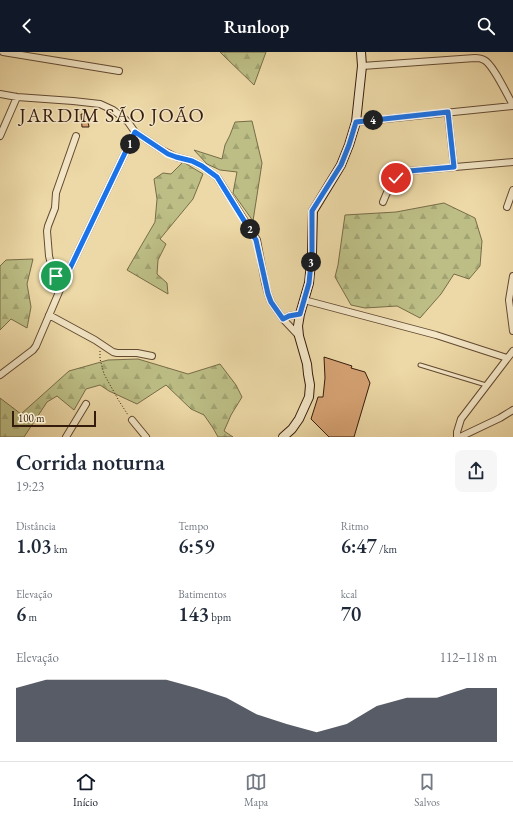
<!DOCTYPE html>
<html lang="pt">
<meta charset="utf-8">
<style>
:root{--surface:#fff;--page:#f6f6f7;--text:#1f2937;--muted:#747a83;--line:#e0e1e3;--accent:#111827}
body{margin:0;font-family:"EB Garamond",serif;background:var(--page);color:var(--text);height:100vh;display:flex;flex-direction:column;font-size:15px;white-space:nowrap}
*{box-sizing:border-box;margin:0}
p{font-size:13px;color:var(--muted)}
.icon{flex:none;width:22px;height:22px;fill:none;stroke:currentColor;stroke-width:2;stroke-linecap:round;stroke-linejoin:round}
.map{position:relative;height:385px;overflow:hidden}
.panel{display:flex;flex-direction:column;background:var(--surface);flex:1}
.panel>*{flex:none}
.scale{position:absolute;left:12px;bottom:10px;width:84px;box-sizing:border-box;padding-left:4px;border:2px solid #351b0c;border-top:0;font-size:11px;line-height:14px;white-space:nowrap;color:#351b0c;-webkit-text-stroke:3px #f3e6c6;paint-order:stroke}
.pin{position:absolute;display:grid;place-items:center;width:34px;height:34px;color:#fff;margin:-17px;border:2px solid #fff;border-radius:50%;box-shadow:0 1px 4px #0007}
.km{position:absolute;width:20px;height:20px;margin:-10px;border-radius:50%;background:#222;color:#fff;font-size:11px;line-height:20px;text-align:center}
.round{display:grid;place-items:center;flex:none;width:42px;height:42px;border-radius:8px;background:var(--page)}
.headline{display:flex;align-items:center;justify-content:space-between;height:68px;padding:0 16px}
h1{font-size:22px;font-weight:600;line-height:30px}
.figures{display:grid;grid-template-columns:repeat(3,1fr);gap:6px;height:68px;padding:4px 16px}
.figures div{display:grid;align-content:center}
.figures b{font-size:20px;font-weight:600}
.figures small{font-size:11px;font-weight:400}
.figures p{font-size:11px}
.chart{height:112px;padding:8px 16px}
.chart p{display:flex;justify-content:space-between}
.chart svg{width:100%;height:72px;margin-top:4px;fill:var(--accent);opacity:.7}
header{display:flex;justify-content:space-between;align-items:center;height:52px;padding:0 16px;background:var(--accent);color:#fff;font-size:18px;font-weight:600}
.tab-bar{display:flex;justify-content:space-around;align-items:center;height:56px;border-top:1px solid var(--line);background:var(--surface);font-size:11px;color:var(--muted)}
.tab-bar a{display:grid;justify-items:center;gap:2px}
.tab-bar .active{color:var(--accent)}
.map>svg:first-child{display:block}
.forest{fill:url(#forest-firs);stroke:#786c48}
.building{fill:#d6a273;stroke:#351b0c}
.lines{fill:none;stroke-linecap:round;stroke-linejoin:round}
.lane-casing{stroke:#634a33;stroke-width:5}
.street-casing{stroke:#634a33;stroke-width:8}
.secondary-casing{stroke:#351b0c;stroke-width:10}
.path{stroke:#351b0c;stroke-width:1;stroke-dasharray:1 2;stroke-linecap:butt}
.lane{stroke:#f3e6c6;stroke-width:3}
.street{stroke:#f3e6c6;stroke-width:6}
.secondary{stroke:#f3e6c6;stroke-width:8}
.route-casing{stroke:#fff;stroke-width:8}
.route{stroke:#1a73e8;stroke-width:5}
.labels{text-anchor:middle;stroke-width:3;stroke-linejoin:round;paint-order:stroke}
.quarter-label{font-size:20px;letter-spacing:1px;fill:#351b0c;stroke:#f3e6c6}
</style>
<header><svg class="icon" aria-label="back" viewBox="0 0 24 24"><path d="M15 5l-7 7 7 7"/></svg>Runloop<svg class="icon" aria-label="search" viewBox="0 0 24 24"><circle cx="10" cy="10" r="6"/><path d="M15 15l6 6"/></svg></header>
<div class="map">
<svg width="513" height="385" viewBox="0 0 513 385">
<defs>
<pattern id="forest-firs" width="22" height="20" patternUnits="userSpaceOnUse"><rect width="22" height="20" fill="#bcbe85"/><path d="M5 1l3.5 6h-7zM16 11l3.5 6h-7z" fill="#a2a372"/></pattern>
</defs>
<rect width="100%" height="100%" fill="#edd9a7"/>
<filter id="stains"><feTurbulence type="fractalNoise" baseFrequency=".005" numOctaves="4"/><feColorMatrix values="0 0 0 0 .2 0 0 0 0 .09 0 0 0 0 .02 0 0 0 .5 -.17"/></filter>
<radialGradient id="worn" r=".72"><stop offset=".6" stop-color="#630" stop-opacity="0"/><stop offset="1" stop-color="#630" stop-opacity=".3"/></radialGradient>
<!-- forest -->
<path class="forest" d="M220,0H266L254,33L224,4Z
M252,69L262,111L253,169L233,141L237,120L220,118L207,112L194,98L222,107L225,93L230,83L235,70Z
M183,110L203,122L193,147L160,187L166,192L158,208L157,222L167,231L168,242L127,218L155,170L157,147L154,127L163,121L171,122Z
M444,151L475,166L482,189L480,214L469,227L454,222L441,242L420,266L397,254L365,256L351,253L335,225L338,213L345,163L396,160Z
M33,207L27,232L31,255L27,276L11,267L0,278V214L6,208Z
M138,307L188,322L220,312L236,333L242,345L231,363L224,379L233,385H218L213,376L204,363L191,357L166,333L137,352L109,339L100,333L86,337L74,358L57,344L47,350L24,385H0V346L21,362L69,319L108,308Z"/>
<!-- building -->
<path class="building" d="M81,62H87L89,75H82Z
M324,305L352,314L351,316L365,320L370,331L354,385H329L311,367L318,345H323L325,326Z"/>
<g class="lines">
<defs>
<path id="lane" d="M420,313L486,333"/>
<path id="street" d="M3,0L119,19
M362,14L475,6C478,6 481,6 484,8C493,12 507,43 513,53
M0,42L17,45L73,49L100,52L113,58L121,64L128,70L135,80L162,98L176,105L192,109L202,114L217,125L257,188L265,231L268,242L271,250L283,267L299,284
M448,61L454,115
M356,70L513,54
M0,84L17,45
M383,150C389,135 393,124 409,119L513,110
M507,155L513,138
M513,224L509,248L513,279
M62,233L56,224L51,212L49,204L47,179L48,174L55,156L56,141L76,84
M304,248L436,283L507,306
M49,263L95,288L113,300L117,301H137L152,304
M283,267L289,264L300,262
M0,323L33,298L36,294L62,233L135,80
M132,368L146,385
M66,385L86,352
M457,385V380L461,367L513,299
M460,385L500,366L513,358"/>
<path id="secondary" d="M283,385L292,377L299,367L309,345L310,333L308,322L307,312L299,284L298,274L300,262L309,231L312,201L313,159L341,113L349,93L356,70L362,14L361,0"/>
</defs>
<!-- lane casing -->
<use href="#lane" class="lane-casing"/>
<!-- street casing -->
<use href="#street" class="street-casing"/>
<!-- secondary casing -->
<use href="#secondary" class="secondary-casing"/>
<!-- path -->
<path class="path" d="M100,299V307L104,322L119,349L128,363"/>
<!-- lane -->
<use href="#lane" class="lane"/>
<!-- street -->
<use href="#street" class="street"/>
<!-- secondary -->
<use href="#secondary" class="secondary"/>
</g>
<g class="lines">
<defs>
<path id="route" d="M56,224L62,233L135,80L168,102L176,105L192,109L202,114L217,125L256,188L268,242L271,250L283,267L289,264L300,262L309,231L312,201V159L341,113L349,93L356,70L448,60L454,115L409,119L402,121L396,126"/>
</defs>
<!-- route casing -->
<use href="#route" class="route-casing"/>
<!-- route -->
<use href="#route" class="route"/>
</g>
<g class="labels">
<!-- quarter labels -->
<g class="quarter-label">
<text x="112" y="70">JARDIM SÃO JOÃO</text>
</g>
</g>
<rect width="100%" height="100%" filter="url(#stains)"/>
<rect width="100%" height="100%" fill="url(#worn)"/>
</svg>
<div class="scale">100 m</div>
<div class="pin" style="left:56px;top:224px;background:#1e9e55"><svg class="icon" aria-label="arrive" viewBox="0 0 24 24"><path d="M6 21V4h12l-3 4 3 4H6"/></svg></div>
<div class="pin" style="left:396px;top:126px;background:#d93025"><svg class="icon" aria-label="check" viewBox="0 0 24 24"><path d="M5 12l5 5 9-10"/></svg></div>
<b class="km" style="left:130px;top:92px">1</b>
<b class="km" style="left:250px;top:177px">2</b>
<b class="km" style="left:311px;top:210px">3</b>
<b class="km" style="left:373px;top:68px">4</b>
</div>
<section class="panel">
<div class="headline"><div><h1>Corrida noturna</h1><p>19:23</p></div><a class="round"><svg class="icon" aria-label="share" viewBox="0 0 24 24"><path d="M12 15V3M7 8l5-5 5 5M5 13v7h14v-7"/></svg></a></div>
<div class="figures">
<div><p>Distância</p><b>1.03<small> km</small></b></div>
<div><p>Tempo</p><b>6:59</b></div>
<div><p>Ritmo</p><b>6:47<small> /km</small></b></div>
</div>
<div class="figures">
<div><p>Elevação</p><b>6<small> m</small></b></div>
<div><p>Batimentos</p><b>143<small> bpm</small></b></div>
<div><p>kcal</p><b>70</b></div>
</div>
<div class="chart"><p><span>Elevação</span>112–118 m</p>
<svg viewBox="0 0 160 44" preserveAspectRatio="none"><path d="M0 44V11L10 6L20 6L30 6L40 6L50 6L60 11L70 17L80 27L90 33L100 38L110 33L120 22L130 17L140 17L150 11L160 11V44z"/></svg>
</div>
</section>
<nav class="tab-bar">
<a class="active"><svg class="icon" aria-label="home" viewBox="0 0 24 24"><path d="M3 11l9-7 9 7M6 9v11h12V9"/></svg>Início</a>
<a><svg class="icon" aria-label="map" viewBox="0 0 24 24"><path d="M3 6l6-2 6 2 6-2v14l-6 2-6-2-6 2zM9 4v14M15 6v14"/></svg>Mapa</a>
<a><svg class="icon" aria-label="saved" viewBox="0 0 24 24"><path d="M7 4h10v16l-5-4-5 4z"/></svg>Salvos</a>
</nav>
